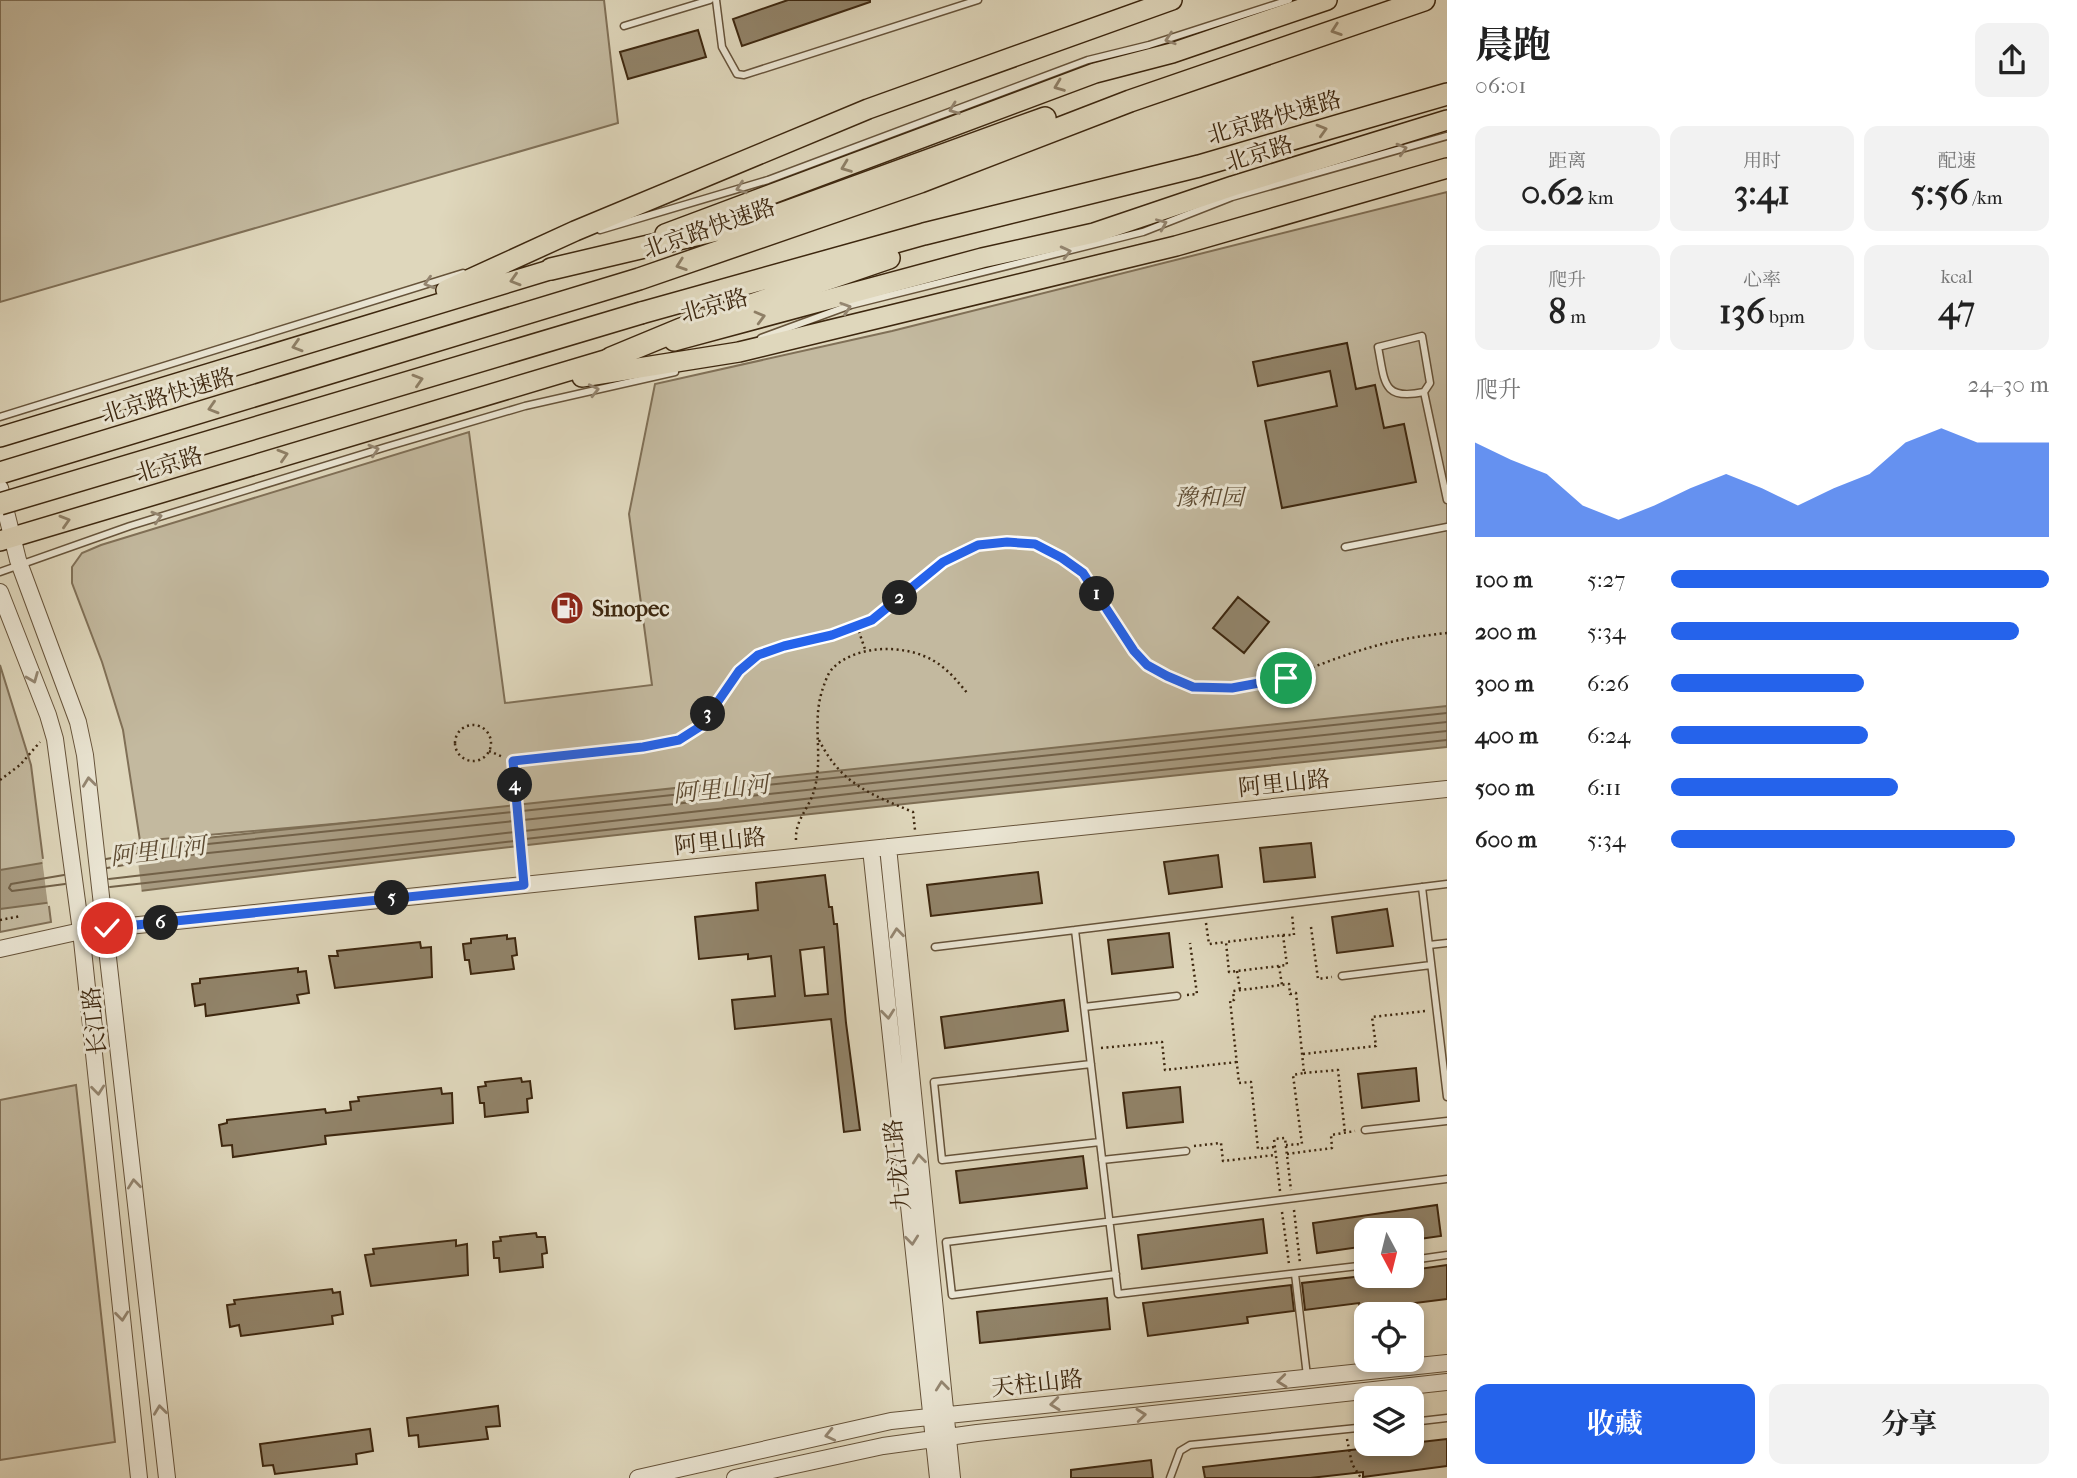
<!DOCTYPE html>
<html lang="zh">
<meta charset="utf-8">
<style>
:root{--surface:#fff;--page:#f2f2f2;--text:#222;--muted:#767676;--accent:#2563eb}
body{margin:0;font-family:"IM FELL French Canon","Noto Serif SC",serif;background:var(--page);color:var(--text);height:100vh;display:flex;flex-direction:column;font-size:26px;white-space:nowrap}
*{box-sizing:border-box;margin:0}
p{font-size:23px;color:var(--muted)}
.icon{flex:none;width:38px;height:38px;fill:none;stroke:currentColor;stroke-width:2;stroke-linecap:round;stroke-linejoin:round}
.map{position:relative;flex:1;overflow:hidden}
.side{display:flex;flex-direction:column;background:var(--surface);width:630px}
.side>*{flex:none}
.needle{width:46px;rotate:173deg}
.fabs{position:absolute;left:1354px;top:1218px;display:grid;gap:14px}
.fabs a{display:grid;place-items:center;width:70px;height:70px;border-radius:14px;background:var(--surface);box-shadow:0 4px 10px #0003;font-size:35px}
.pin{position:absolute;display:grid;place-items:center;width:60px;height:60px;color:#fff;margin:-30px;border:4px solid #fff;border-radius:50%;box-shadow:0 2px 7px #0007}
.km{position:absolute;width:35px;height:35px;margin:-18px;border-radius:50%;background:#222;color:#fff;font-size:19px;line-height:35px;text-align:center}
.round{display:grid;place-items:center;flex:none;width:74px;height:74px;border-radius:14px;background:var(--page)}
.headline{display:flex;align-items:center;justify-content:space-between;height:119px;padding:0 28px}
h1{font-size:38px;font-weight:700;line-height:52px}
.metrics{display:grid;grid-template-columns:repeat(3,1fr);gap:10px;height:119px;padding:7px 28px}
.metrics div{display:grid;align-content:center;border-radius:14px;background:var(--page);text-align:center}
.metrics b{font-size:35px;font-weight:700}
.metrics small{font-size:19px;font-weight:400}
.metrics p{font-size:19px}
.chart{height:196px;padding:14px 28px}
.chart p{display:flex;justify-content:space-between}
.chart svg{width:100%;height:126px;margin-top:7px;fill:var(--accent);opacity:.7}
.button{display:flex;gap:14px;margin-top:auto;padding:14px 28px}
.button a{flex:1;height:80px;border-radius:14px;background:var(--accent);color:#fff;font-size:28px;font-weight:700;line-height:80px;text-align:center}
.button a+a{background:var(--page);color:var(--text)}
ul{padding:0 28px;list-style:none;font-size:23px}
li{display:grid;grid-template-columns:112px 84px 1fr;align-items:center;height:52px}
li i{height:18px;border-radius:9px;background:var(--accent)}
main{display:flex;flex:1;min-height:0}
.map>svg:first-child{display:block}
.green{fill:#c3b99f;stroke:#807057;stroke-width:2}
.water{fill:#a89b81;stroke:#7d6d53;stroke-width:2}
.pier{fill:#dfd7bc}
.lines{fill:none;stroke-linecap:round;stroke-linejoin:round}
.shore{stroke:#726148;stroke-width:2}
.building{fill:#918369;stroke:#3d270f;stroke-width:2;fill-rule:evenodd}
.service-casing{stroke:#66533a;stroke-width:9}
.tertiary-casing{stroke:#66533a;stroke-width:18}
.primary-casing{stroke:#3d270f;stroke-width:22}
.trunk-casing{stroke:#3d270f;stroke-width:24}
.path{stroke:#3d270f;stroke-width:2.5;stroke-dasharray:2 3.5;stroke-linecap:butt}
.service{stroke:#eae5d3;stroke-width:6}
.tertiary{stroke:#eae5d3;stroke-width:16}
.primary{stroke:#dfd7bc;stroke-width:19}
.trunk{stroke:#dfd7bc;stroke-width:21}
.trunk-bridge-casing{stroke:#3d270f;stroke-width:24;stroke-linecap:butt}
.trunk-bridge{stroke:#dfd7bc;stroke-width:21}
.oneway{stroke:#8e7f66}
.oneway2{stroke:#948671}
.route-casing{stroke:#fff;stroke-width:14}
.route{stroke:#2563eb;stroke-width:9}
.labels{text-anchor:middle;stroke-width:6;stroke-linejoin:round;paint-order:stroke}
.street-label{font-size:23px;fill:#3d270f;stroke:#eae5d3}
.park-label{font-size:23px;font-style:italic;fill:#5e4c33;stroke:#eae5d3}
.poi-label{font-size:23px;font-weight:bold;fill:#3d270f;stroke:#eae5d3;text-anchor:start}
.water-label{font-size:24px;font-style:italic;fill:#5d4a31;stroke:#eae5d3}
</style>
<main>
<div class="map">
<svg width="1447" height="1478" viewBox="0 0 1447 1478">
<rect width="100%" height="100%" fill="#dfd7bc"/>
<filter id="stains"><feTurbulence type="fractalNoise" baseFrequency=".00286" numOctaves="4"/><feColorMatrix values="0 0 0 0 .2 0 0 0 0 .09 0 0 0 0 .02 0 0 0 .5 -.17"/></filter>
<radialGradient id="worn" r=".72"><stop offset=".6" stop-color="#630" stop-opacity="0"/><stop offset="1" stop-color="#630" stop-opacity=".3"/></radialGradient>
<!-- green -->
<path class="green" d="M0,0H604L618,123L0,302Z
M1447,192V708L468,812L140,841L123,730L102,662L72,583V567L82,553L101,545L469,432L505,703L652,685L629,514L655,384L892,331Z
M0,665L31,765L51,922L0,932Z
M76,1085L115,1442L0,1460V1100Z"/>
<!-- water -->
<path class="water" d="M1447,706V747C964,798 481,846 0,909V870L168,842Z"/>
<!-- pier -->
<path class="pier" d="M136,845L142,894L48,906L42,859Z"/>
<g class="lines">
<!-- shore -->
<path class="shore" d="M522,811L1447,713
M523,820L1447,722
M524,831L875,791L1447,731
M525,839L876,800L1447,740
M106,859L169,848L513,812
M107,868L170,857L514,821
M64,875L11,884L9,888L12,891L65,884
M109,879L515,832
M110,887L515,841"/>
</g>
<!-- building -->
<path class="building" d="M788,0H870V2L742,46L733,19Z
M698,30L706,57L628,79L620,52Z
M1347,343L1356,389L1375,385L1384,428L1404,424L1416,482L1282,508L1265,421L1337,406L1330,371L1258,386L1253,362Z
M1238,597L1269,622L1244,653L1213,628Z
M1311,843L1315,877L1264,882L1260,848Z
M1218,855L1222,887L1169,894L1164,862Z
M1038,872L1042,903L931,916L927,885Z
M825,875L829,907H832L834,924H837L846,1023L860,1130L844,1132L831,1019L735,1029L732,1000L775,996L771,956L748,959V954L699,959L695,917L758,910L756,883ZM824,947L828,994L805,996L800,950Z
M1387,909L1393,946L1337,953L1332,917Z
M1169,933L1173,967L1112,974L1108,940Z
M507,935V939L515,938L517,955L512,956L514,969L471,974L469,960H465L463,944L471,943V939Z
M420,942L421,948L431,947L432,977L335,988L329,956H338L337,951Z
M298,968V972L306,971L309,993L297,995L299,1003L206,1016L205,1004L195,1006L192,984L200,983V979Z
M1064,1000L1068,1031L945,1048L941,1017Z
M1416,1068L1419,1101L1362,1108L1358,1074Z
M521,1078L522,1082L530,1081L532,1098L527,1099L528,1112L485,1117L484,1103H480L478,1087L486,1086L485,1082Z
M1180,1087L1183,1122L1127,1128L1123,1093Z
M441,1088L442,1094L452,1093L453,1123L325,1136L326,1144L233,1157L232,1145L222,1146L219,1125L227,1123V1120L325,1109L326,1113L351,1110L350,1102L359,1101L358,1097Z
M1083,1156L1087,1188L960,1203L956,1171Z
M1437,1205L1441,1236L1412,1240V1230H1367V1246L1317,1253L1313,1223Z
M1263,1219L1267,1253L1142,1269L1138,1235Z
M536,1233L537,1237H545L547,1253L542,1254L543,1267L500,1272L499,1258H494L493,1242L501,1241L500,1237Z
M456,1240V1246L467,1244L468,1275L371,1286L365,1255L374,1254L373,1249Z
M1447,1265V1299L1360,1310L1359,1303L1305,1310L1302,1283L1363,1276H1412V1270Z
M1291,1285L1294,1311L1247,1317L1248,1323L1148,1336L1143,1303Z
M332,1289L333,1293L340,1292L343,1314L332,1316L333,1324L241,1336L239,1325L230,1327L227,1305L235,1304L234,1300Z
M1107,1298L1110,1329L980,1343L977,1312Z
M498,1406L500,1426L486,1427L488,1439L419,1447L418,1435L409,1436L407,1418Z
M370,1429L373,1451L356,1454L357,1464L275,1474L273,1465L263,1466L260,1444Z
M1447,1439V1466L1363,1477V1472L1310,1478H1205L1203,1467Z
M1151,1460L1153,1478H1071V1470Z"/>
<g class="lines">
<defs>
<path id="service" d="M716,0L722,47L737,74L744,75L978,0
M624,26L710,0
M600,230L768,180L1088,60L1149,45L1289,0
M761,338L851,305L1143,232L1232,197L1447,136
M1424,392C1382,401 1385,382 1378,347L1422,336L1430,383L1424,392L1447,500
M0,417L463,273
M1345,547L1447,527
M0,572L130,526L386,447L525,406L675,372
M513,761L524,883
M1422,887L1447,1097
M1429,945L1447,943
M935,947L1075,930
M1342,976L1431,965
M1084,1007L1177,996
M1091,1064L934,1082L942,1160L1100,1142
M1365,1130L1447,1121
M1102,1160L1186,1151
M1412,1260L1447,1255
M1367,1265L1118,1294L1075,930L1447,884
M1116,1274L952,1295L946,1242L1447,1179
M1295,1274L1307,1376
M1412,1422L1447,1418
M1170,1478L1180,1451L1190,1445L1367,1427"/>
<path id="tertiary" d="M0,488L18,560L78,722L85,755L167,1478
M0,592L48,715L55,739L81,931L139,1478
M888,847L952,1478
M871,849L938,1478
M0,949L81,931L1447,789
M638,1478L891,1421L1447,1363
M735,1478L883,1446L977,1433L1447,1382"/>
<path id="primary" d="M665,234L1095,73L1172,53L1327,0
M446,290L575,231L868,109L1172,0
M674,341L982,258L1094,233L1233,186L1447,120
M582,377L739,352L1176,246L1447,168
M0,437L566,265
M0,541L625,354"/>
<path id="trunk" d="M551,269L772,217L1045,118
M641,313L924,234L1199,166L1447,94
M611,358L681,329L889,258
M0,473L639,279L920,182L1130,101L1424,0"/>
</defs>
<!-- service casing -->
<use href="#service" class="service-casing"/>
<!-- tertiary casing -->
<use href="#tertiary" class="tertiary-casing"/>
<!-- primary casing -->
<use href="#primary" class="primary-casing"/>
<!-- trunk casing -->
<use href="#trunk" class="trunk-casing"/>
<!-- path -->
<path class="path" d="M857,626L866,652
M455 743a18 18 0 1 1 36 0a18 18 0 1 1-36 0Z
M819,740C841,784 870,794 913,812L915,830
M489,751L503,757
M522,760C571,755 629,753 676,741C683,739 693,732 699,727C704,723 707,715 711,710C724,690 738,665 760,655C796,638 838,639 872,619C907,599 941,551 982,545C1118,523 1092,664 1193,687C1199,688 1208,687 1214,688C1270,690 1316,663 1368,648C1394,640 1420,636 1447,633
M0,780L20,765L40,742
M796,840C795,818 810,809 815,787C823,755 812,723 822,691C824,685 828,672 833,668C857,644 906,644 934,661C948,669 958,682 968,694
M0,920L21,916
M1206,923L1209,944L1226,942
M1311,927L1318,979L1332,977
M1283,935L1287,965L1229,972L1226,942Z
M1283,935H1294L1292,914
M1279,966L1282,985
M1237,971L1240,990
M1187,995L1197,994L1190,943
M1101,1048L1162,1042L1165,1070L1237,1062
M1303,1054L1376,1046L1372,1017L1426,1011
M1304,1073L1338,1070L1345,1133
M1194,1146L1221,1143L1223,1161L1275,1155
M1274,1147L1258,1149L1251,1082L1239,1083L1230,1000H1234L1233,991L1289,984L1290,994L1296,993L1304,1073L1293,1075L1302,1144L1286,1145
M1287,1154L1332,1148L1331,1135L1355,1131
M1280,1191L1274,1139L1285,1138L1291,1190
M1294,1210L1300,1263
M1282,1212L1289,1264
M1347,1439L1352,1464L1361,1478"/>
<!-- service -->
<use href="#service" class="service"/>
<!-- tertiary -->
<use href="#tertiary" class="tertiary"/>
<!-- primary -->
<use href="#primary" class="primary"/>
<!-- trunk -->
<use href="#trunk" class="trunk"/>
<defs>
<path id="trunk-bridge" d="M0,504L641,313"/>
</defs>
<!-- trunk-bridge casing -->
<use href="#trunk-bridge" class="trunk-bridge-casing"/>
<!-- trunk-bridge -->
<use href="#trunk-bridge" class="trunk-bridge"/>
</g>
<!-- one-way arrows -->
<defs><path id="oneway-chevron" d="M-2-3.5L2.5 0L-2 3.5" fill="none" stroke-width="1.6" stroke-linecap="round" stroke-linejoin="round" transform="scale(1.75)"/></defs>
<g class="oneway">
<use href="#oneway-chevron" transform="translate(1336 30) rotate(161)"/>
<use href="#oneway-chevron" transform="translate(1059 86) rotate(159)"/>
<use href="#oneway-chevron" transform="translate(1322 130) rotate(-16)"/>
<use href="#oneway-chevron" transform="translate(846 167) rotate(159)"/>
<use href="#oneway-chevron" transform="translate(681 265) rotate(161)"/>
<use href="#oneway-chevron" transform="translate(515 280) rotate(163)"/>
<use href="#oneway-chevron" transform="translate(760 317) rotate(-15)"/>
<use href="#oneway-chevron" transform="translate(297 346) rotate(163)"/>
<use href="#oneway-chevron" transform="translate(418 380) rotate(-17)"/>
<use href="#oneway-chevron" transform="translate(213 408) rotate(163)"/>
<use href="#oneway-chevron" transform="translate(283 455) rotate(-17)"/>
<use href="#oneway-chevron" transform="translate(65 521) rotate(-17)"/>
</g>
<g class="oneway2">
<use href="#oneway-chevron" transform="translate(1170 39) rotate(162)"/>
<use href="#oneway-chevron" transform="translate(954 109) rotate(159)"/>
<use href="#oneway-chevron" transform="translate(1402 149) rotate(-16)"/>
<use href="#oneway-chevron" transform="translate(741 188) rotate(162)"/>
<use href="#oneway-chevron" transform="translate(1162 224) rotate(-23)"/>
<use href="#oneway-chevron" transform="translate(1066 252) rotate(-14)"/>
<use href="#oneway-chevron" transform="translate(429 283) rotate(163)"/>
<use href="#oneway-chevron" transform="translate(846 308) rotate(-18)"/>
<use href="#oneway-chevron" transform="translate(594 390) rotate(-13)"/>
<use href="#oneway-chevron" transform="translate(374 450) rotate(-17)"/>
<use href="#oneway-chevron" transform="translate(157 517) rotate(-17)"/>
<use href="#oneway-chevron" transform="translate(33 678) rotate(68)"/>
<use href="#oneway-chevron" transform="translate(89 782) rotate(-97)"/>
<use href="#oneway-chevron" transform="translate(897 933) rotate(-96)"/>
<use href="#oneway-chevron" transform="translate(888 1014) rotate(84)"/>
<use href="#oneway-chevron" transform="translate(98 1090) rotate(84)"/>
<use href="#oneway-chevron" transform="translate(919 1159) rotate(-96)"/>
<use href="#oneway-chevron" transform="translate(134 1184) rotate(-96)"/>
<use href="#oneway-chevron" transform="translate(912 1240) rotate(84)"/>
<use href="#oneway-chevron" transform="translate(122 1316) rotate(84)"/>
<use href="#oneway-chevron" transform="translate(1282 1381) rotate(174)"/>
<use href="#oneway-chevron" transform="translate(942 1386) rotate(-96)"/>
<use href="#oneway-chevron" transform="translate(1055 1404) rotate(174)"/>
<use href="#oneway-chevron" transform="translate(160 1410) rotate(-97)"/>
<use href="#oneway-chevron" transform="translate(1141 1415) rotate(-6)"/>
<use href="#oneway-chevron" transform="translate(830 1435) rotate(167)"/>
</g>
<g class="lines">
<defs>
<path id="route" d="M107,928L524,885L513,761L643,747L679,740L701,726L739,671L758,655L784,646L832,635L872,620L943,562L978,545L1007,542L1035,544L1062,558L1083,573L1134,651L1147,665L1167,676L1193,687L1232,688L1286,678"/>
</defs>
<!-- route casing -->
<use href="#route" class="route-casing"/>
<!-- route -->
<use href="#route" class="route"/>
</g>
<!-- icons -->
<defs>
<symbol id="fuel-disc" viewBox="-11 -11 22 22"><circle r="9.5" fill="#8f2418" stroke="#eae5d3"/><path d="M-5.5-6h7V0h2V4h1.3V-2.5L3-4.5l.8-.8L6-3V5H2.5V1h-1V6h-7ZM-4.2-4.7v3.2H.2V-4.7Z" fill="#fff"/></symbol>
</defs>
<g fill-rule="evenodd">
<use href="#fuel-disc" x="548" y="589" width="38" height="38"/>
</g>
<g class="labels">
<!-- street labels -->
<g class="street-label">
<text transform="translate(1274 117) rotate(-16)" y="8">北京路快速路</text>
<text transform="translate(1259 153) rotate(-17)" y="8">北京路</text>
<text transform="translate(709 228) rotate(-19)" y="8">北京路快速路</text>
<text transform="translate(714 305) rotate(-15)" y="8">北京路</text>
<text transform="translate(168 395) rotate(-17)" y="8">北京路快速路</text>
<text transform="translate(169 464) rotate(-17)" y="8">北京路</text>
<text transform="translate(1284 783) rotate(-6)" y="8">阿里山路</text>
<text transform="translate(720 841) rotate(-6)" y="8">阿里山路</text>
<text transform="translate(94 1021) rotate(-96)" y="8">长江路</text>
<text transform="translate(897 1165) rotate(-96)" y="8">九龙江路</text>
<text transform="translate(1037 1383) rotate(-6)" y="8">天柱山路</text>
</g>
<!-- park labels -->
<g class="park-label">
<text x="1209" y="505">豫和园</text>
</g>
<!-- poi labels -->
<g class="poi-label">
<text x="592" y="616">Sinopec</text>
</g>
<!-- water labels -->
<g class="water-label">
<text transform="translate(721 789) rotate(-6)" y="8">阿里山河</text>
<text transform="translate(158 851) rotate(-7)" y="8">阿里山河</text>
</g>
</g>
<rect width="100%" height="100%" filter="url(#stains)"/>
<rect width="100%" height="100%" fill="url(#worn)"/>
</svg>
<div class="fabs">
<a><svg class="needle" viewBox="-14 -14 28 28"><path d="M0-13l5 13h-10z" fill="#e53935"/><path d="M0 13l5-13h-10z" fill="#767676"/></svg></a>
<a><svg class="icon" aria-label="locate" viewBox="0 0 24 24"><circle cx="12" cy="12" r="6"/><path d="M12 2v4M12 18v4M2 12h4M18 12h4"/></svg></a>
<a><svg class="icon" aria-label="layers" viewBox="0 0 24 24"><path d="M12 4l9 5-9 5-9-5zM3 14l9 5 9-5"/></svg></a>
</div>
<div class="pin" style="left:1286px;top:678px;background:#1e9e55"><svg class="icon" aria-label="arrive" viewBox="0 0 24 24"><path d="M6 21V4h12l-3 4 3 4H6"/></svg></div>
<div class="pin" style="left:107px;top:928px;background:#d93025"><svg class="icon" aria-label="check" viewBox="0 0 24 24"><path d="M5 12l5 5 9-10"/></svg></div>
<b class="km" style="left:1097px;top:594px">1</b>
<b class="km" style="left:900px;top:598px">2</b>
<b class="km" style="left:708px;top:714px">3</b>
<b class="km" style="left:515px;top:785px">4</b>
<b class="km" style="left:392px;top:898px">5</b>
<b class="km" style="left:161px;top:923px">6</b>
</div>
<section class="side">
<div class="headline"><div><h1>晨跑</h1><p>06:01</p></div><a class="round"><svg class="icon" aria-label="share" viewBox="0 0 24 24"><path d="M12 15V3M7 8l5-5 5 5M5 13v7h14v-7"/></svg></a></div>
<div class="metrics">
<div><p>距离</p><b>0.62<small> km</small></b></div>
<div><p>用时</p><b>3:41</b></div>
<div><p>配速</p><b>5:56<small> /km</small></b></div>
</div>
<div class="metrics">
<div><p>爬升</p><b>8<small> m</small></b></div>
<div><p>心率</p><b>136<small> bpm</small></b></div>
<div><p>kcal</p><b>47</b></div>
</div>
<div class="chart"><p><span>爬升</span>24–30 m</p>
<svg viewBox="0 0 160 44" preserveAspectRatio="none"><path d="M0 44V11L10 17L20 22L30 33L40 38L50 33L60 27L70 22L80 27L90 33L100 27L110 22L120 11L130 6L140 11L150 11L160 11V44z"/></svg>
</div>
<ul>
<li><b>100 m</b>5:27<i style="width:100%"></i></li>
<li><b>200 m</b>5:34<i style="width:92%"></i></li>
<li><b>300 m</b>6:26<i style="width:51%"></i></li>
<li><b>400 m</b>6:24<i style="width:52%"></i></li>
<li><b>500 m</b>6:11<i style="width:60%"></i></li>
<li><b>600 m</b>5:34<i style="width:91%"></i></li>
</ul>
<div class="button"><a>收藏</a><a>分享</a></div>
</section>
</main>
